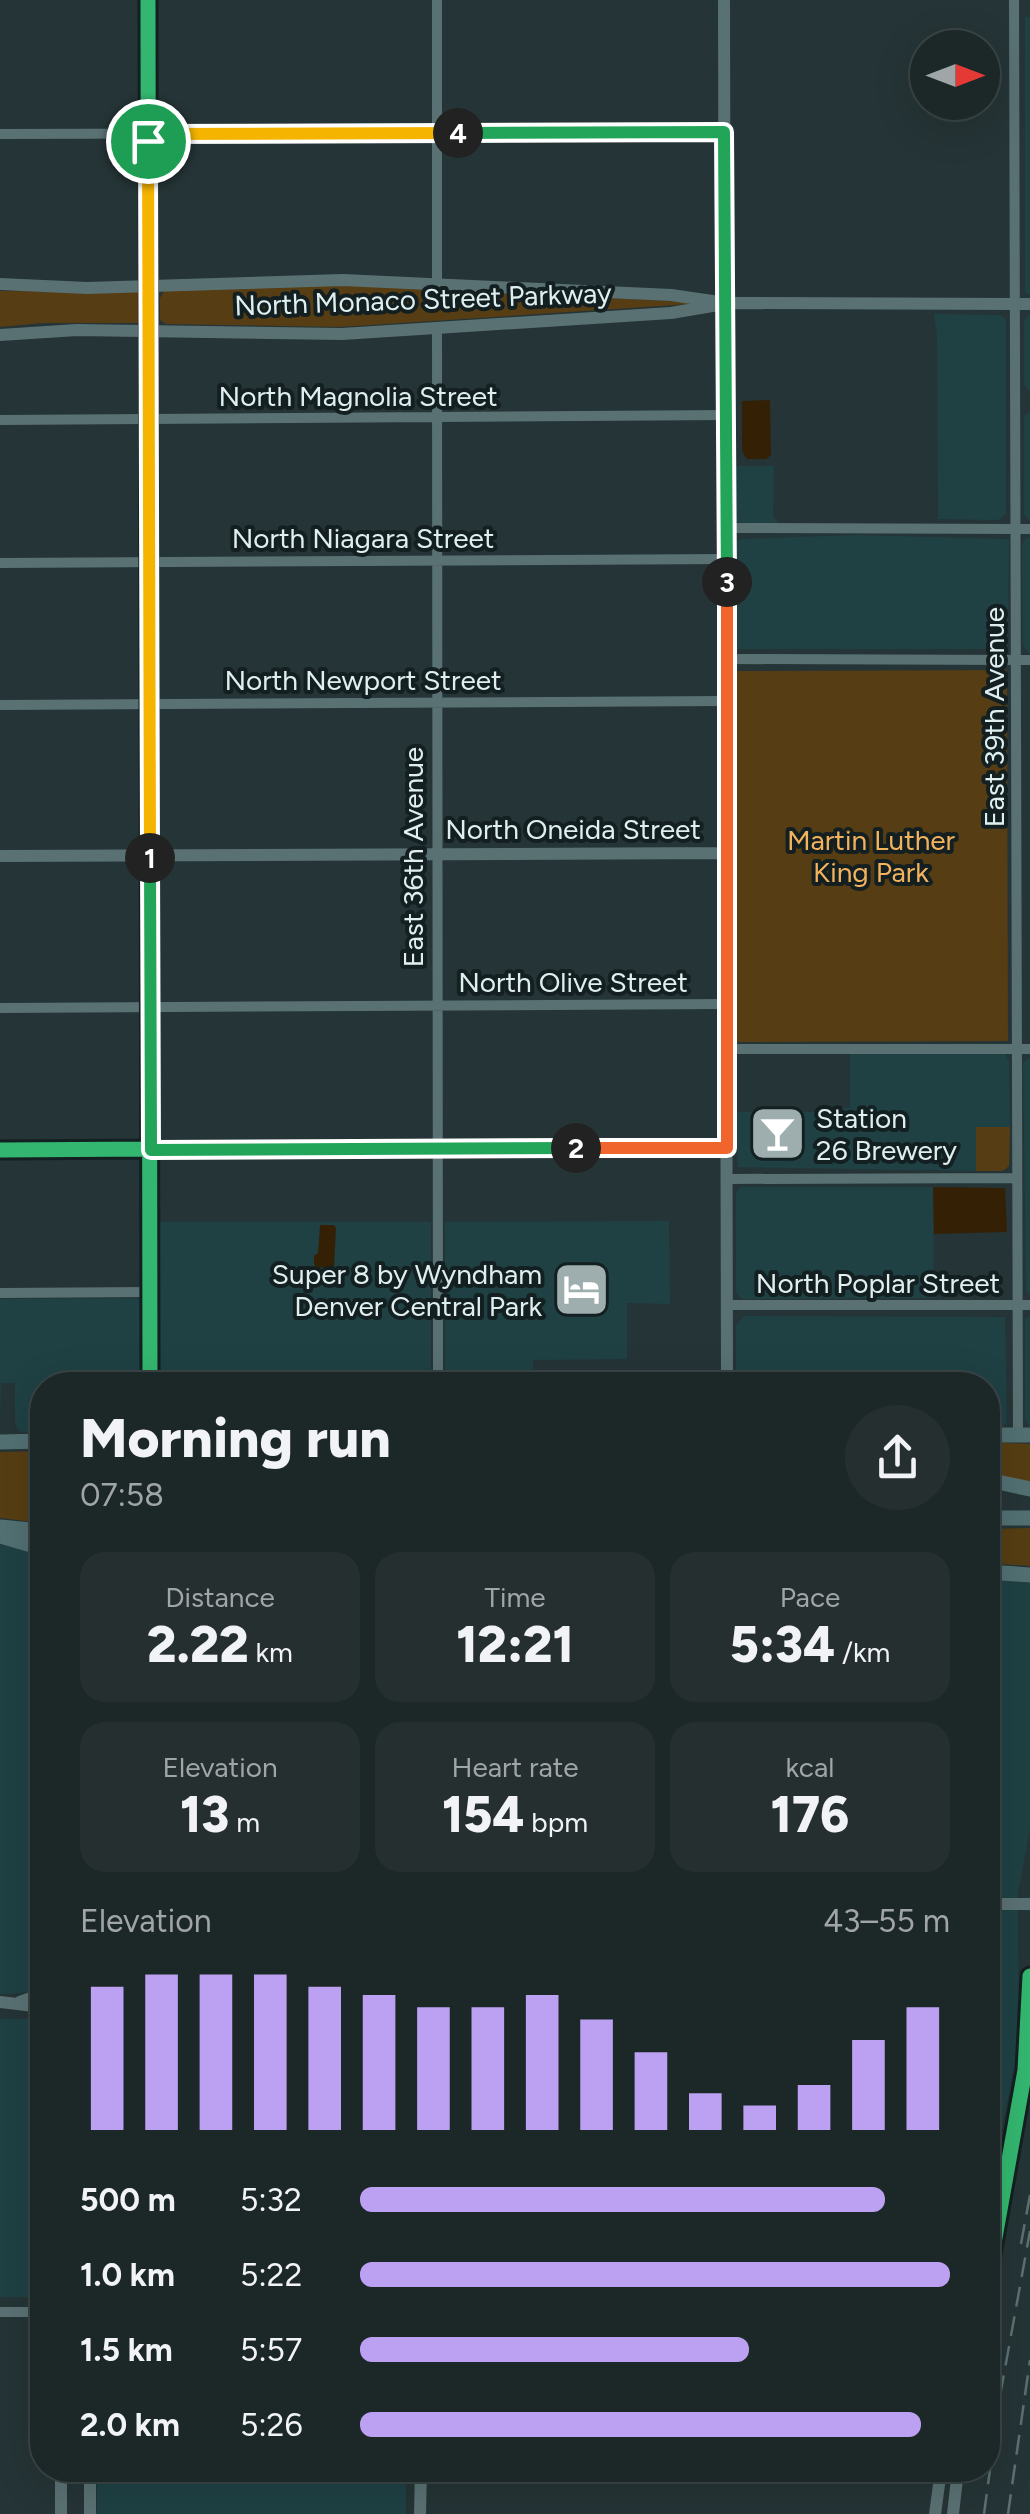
<!DOCTYPE html>
<meta charset="utf-8">
<style>
:root{--surface:#1c2728;--page:#252f30;--text:#f1f3f6;--muted:#a0a5a8;--line:#3a4445;--accent:#bca0f2}
body{margin:0;font-family:Figtree,sans-serif;background:var(--page);color:var(--text);height:100vh;display:flex;flex-direction:column;font-size:38px;white-space:nowrap}
*{box-sizing:border-box;margin:0}
p{font-size:32px;color:var(--muted)}
.icon{flex:none;width:55px;height:55px;fill:none;stroke:currentColor;stroke-width:2;stroke-linecap:round;stroke-linejoin:round}
.map{position:relative;flex:1;overflow:hidden}
.panel{position:absolute;left:30px;top:1372px;width:970px;height:1110px;display:flex;flex-direction:column;background:var(--surface);border-radius:40px;box-shadow:0 10px 40px #0002,0 0 0 2px var(--line)}
.panel>*{flex:none}
.needle{width:65px;rotate:90deg}
.buttons{position:absolute;left:910px;top:30px;display:grid;gap:20px}
.buttons a{display:grid;place-items:center;width:90px;height:90px;border-radius:50%;background:var(--surface);box-shadow:0 10px 40px #0002,0 0 0 2px var(--line);font-size:50px}
.pin{position:absolute;display:grid;place-items:center;width:85px;height:85px;color:#fff;margin:-42px;border:5px solid #fff;border-radius:50%;box-shadow:0 2px 10px #0007}
.km{position:absolute;width:50px;height:50px;margin:-25px;border-radius:50%;background:#222;color:#fff;font-size:28px;line-height:50px;text-align:center}
.round{display:grid;place-items:center;flex:none;width:105px;height:105px;border-radius:52px;background:var(--page)}
.headline{display:flex;align-items:center;justify-content:space-between;height:170px;padding:0 50px}
h1{font-size:55px;font-weight:800;line-height:75px}
.metrics{display:grid;grid-template-columns:repeat(3,1fr);gap:15px;height:170px;padding:10px 50px}
.metrics div{display:grid;align-content:center;border-radius:25px;background:var(--page);text-align:center}
.metrics b{font-size:50px;font-weight:800}
.metrics small{font-size:28px;font-weight:400}
.metrics p{font-size:28px}
.chart{height:280px;padding:20px 50px}
.chart p{display:flex;justify-content:space-between}
.chart svg{width:100%;height:180px;margin-top:10px;stroke:var(--accent);stroke-width:6}
ul{padding:0 50px;list-style:none;font-size:32px}
li{display:grid;grid-template-columns:160px 120px 1fr;align-items:center;height:75px}
li i{height:25px;border-radius:12px;background:var(--accent)}
.map>svg:first-child{display:block}
.built{fill:#1f4144}
.green{fill:#563d13}
.water{fill:#342105}
.lines{fill:none;stroke-linecap:round;stroke-linejoin:round}
.minor{stroke:#5a7173;stroke-width:10}
.tertiary{stroke:#5a7173;stroke-width:12}
.primary{stroke:#527072;stroke-width:15}
.rail{stroke:#5e7071;stroke-width:2.5;stroke-dasharray:20 10;stroke-linecap:butt}
.cycleway-casing{stroke:#131f20;stroke-width:21}
.cycleway{stroke:#33b770;stroke-width:15}
.split-1-casing{stroke:#fff;stroke-width:20}
.split-2-casing{stroke:#fff;stroke-width:20}
.split-3-casing{stroke:#fff;stroke-width:20}
.split-4-casing{stroke:#fff;stroke-width:20}
.split-5-casing{stroke:#fff;stroke-width:20}
.split-1{stroke:#f5b400;stroke-width:12}
.split-2{stroke:#22a559;stroke-width:12}
.split-3{stroke:#f0652b;stroke-width:12}
.split-4{stroke:#22a559;stroke-width:12}
.split-5{stroke:#f5b400;stroke-width:12}
.labels{text-anchor:middle;stroke-width:8;stroke-linejoin:round;paint-order:stroke}
.street-label{font-size:28px;fill:#dfeff0;stroke:#131f20}
.park-label{font-size:28px;fill:#f3b35c;stroke:#131f20}
.poi-label{font-size:28px;fill:#dfeff0;stroke:#131f20;text-anchor:start}
</style>
<div class="map">
<svg width="1030" height="2514" viewBox="0 0 1030 2514">
<rect width="100%" height="100%" fill="#253436"/>
<!-- built -->
<path class="built" d="M1025,17H1030V295L1025,293Z
M934,314L1001,315L1006,319V514L998,520L938,519L937,335Z
M1030,314V392L1024,385V320Z
M1030,411V522L1024,514V416Z
M733,466H774L773,516L780,525L735,522Z
M855,535L1009,539L1008,649H734V546L737,541L740,539Z
M1030,537V653H1029L1023,645L1022,545L1025,539Z
M850,1053L1005,1054L1009,1061L1010,1127H976V1171L738,1167L735,1112H817L818,1108H850Z
M1030,1057V1296L1026,1291L1023,1062Z
M740,1187H933L934,1298L742,1299L736,1292V1192Z
M669,1221L670,1304L627,1303V1359L533,1360V1385H445V1222Z
M157,1222H431V1385H157Z
M137,1298L143,1305V1385H42V1431L20,1432L15,1423V1383H1L0,1424V1299Z
M1030,1315V1427L1025,1420V1319Z
M744,1316L1005,1317L1007,1422L1001,1428L988,1429V1385H736V1325Z
M0,1545L42,1551V1991L9,1994H0Z
M988,1579L1030,1583V1828L1018,1894L1019,2040L988,2204Z
M0,2019H42V2297H0Z
M97,2470H406V2514H97Z"/>
<!-- green -->
<path class="green" d="M348,285L707,303L340,327L166,324L160,320V298L164,291Z
M0,291L138,292V323H43L0,327Z
M1007,670L1008,1041L735,1042L734,671Z
M976,1127H1010L1009,1166L1003,1171H976Z
M988,1442L1030,1444V1483L988,1474Z
M42,1451V1523L0,1518V1452Z
M1030,1528V1566L988,1563V1529Z"/>
<!-- water -->
<path class="water" d="M770,400L771,455L766,459H747L742,451V401Z
M933,1187L1005,1188L1007,1232L934,1234Z
M320,1225H334L336,1228L334,1267L317,1268L314,1264V1256L318,1253Z"/>
<g class="lines">
<!-- minor -->
<path class="minor" d="M437,0V283
M1014,0L1018,1435
M0,134L725,132
M437,329L438,1385
M0,420L727,415
M727,528L1030,529
M0,563L727,559
M726,659L1030,660
M0,705L726,701
M0,1008L726,1004
M727,1049H1030
M0,1150L727,1148
M727,1179L1016,1178
M0,1293L150,1292
M727,1305H1030
M0,2312H42"/>
<!-- tertiary -->
<path class="tertiary" d="M148,0L150,1385
M724,0L727,1385
M0,284L87,288L343,280L671,295L726,303L1030,304
M0,335L77,330L342,334L671,313L724,304
M0,856L726,853
M988,1904H1030
M0,2002L42,2007
M20,2002L42,1994
M988,2277L1025,2070L1030,1976
M61,2514V2470
M90,2514V2470
M420,2514L421,2470
M935,2514L941,2470
M953,2514L958,2470"/>
<!-- primary -->
<path class="primary" d="M988,1435H1030
M0,1442L42,1441
M988,1480L1030,1489
M988,1518H1030
M0,1527L42,1531
M0,1536L42,1548
M988,1572L1030,1575"/>
<!-- rail -->
<path class="rail" d="M1021,2244L1030,2195
M984,2514L1000,2396L1030,2231
M1008,2514L1030,2360"/>
<defs>
<path id="cycleway" d="M148,0L150,1385
M0,1150L151,1149
M988,2277L1025,2070L1030,1976"/>
</defs>
<!-- cycleway casing -->
<use href="#cycleway" class="cycleway-casing"/>
<!-- cycleway -->
<use href="#cycleway" class="cycleway"/>
</g>
<g class="lines">
<defs>
<path id="split-1" d="M148,141L150,858"/>
<path id="split-2" d="M150,858L151,1150L576,1148"/>
<path id="split-3" d="M576,1148H727V582"/>
<path id="split-4" d="M458,133L724,132L727,582"/>
<path id="split-5" d="M148,141V134L458,133"/>
</defs>
<!-- split-1 casing -->
<use href="#split-1" class="split-1-casing"/>
<!-- split-2 casing -->
<use href="#split-2" class="split-2-casing"/>
<!-- split-3 casing -->
<use href="#split-3" class="split-3-casing"/>
<!-- split-4 casing -->
<use href="#split-4" class="split-4-casing"/>
<!-- split-5 casing -->
<use href="#split-5" class="split-5-casing"/>
<!-- split-1 -->
<use href="#split-1" class="split-1"/>
<!-- split-2 -->
<use href="#split-2" class="split-2"/>
<!-- split-3 -->
<use href="#split-3" class="split-3"/>
<!-- split-4 -->
<use href="#split-4" class="split-4"/>
<!-- split-5 -->
<use href="#split-5" class="split-5"/>
</g>
<!-- icons -->
<defs>
<symbol id="bar-square" viewBox="-11 -11 22 22"><rect x="-9" y="-9" width="18" height="18" rx="4" fill="#9eaeaf" stroke="#131f20"/><path d="M-6-5H6L.8 .8V4.5H3.5V6h-7V4.5H-.8V.8Z" fill="#fff"/></symbol>
<symbol id="hotel-square" viewBox="-11 -11 22 22"><rect x="-9" y="-9" width="18" height="18" rx="4" fill="#9eaeaf" stroke="#131f20"/><path d="M-6-4.5h1.5V1H6V5H4.5V3h-9V5H-6ZM-4 0a1.8 1.8 0 1 1 3.6 0ZM.5 0V-2.5h3Q6-2.5 6 0Z" fill="#fff"/></symbol>
</defs>
<g fill-rule="evenodd">
<use href="#bar-square" x="746" y="1102" width="63" height="63"/>
<use href="#hotel-square" x="550" y="1258" width="63" height="63"/>
</g>
<g class="labels">
<!-- street labels -->
<g class="street-label">
<text transform="translate(423 299) rotate(-2)" y="10">North Monaco Street Parkway</text>
<text x="358" y="406">North Magnolia Street</text>
<text x="363" y="548">North Niagara Street</text>
<text x="363" y="690">North Newport Street</text>
<text transform="translate(994 717) rotate(-90)" y="10">East 39th Avenue</text>
<text x="573" y="839">North Oneida Street</text>
<text transform="translate(413 857) rotate(-90)" y="10">East 36th Avenue</text>
<text x="573" y="992">North Olive Street</text>
<text x="878" y="1293">North Poplar Street</text>
</g>
<!-- park labels -->
<g class="park-label">
<text x="871" y="850">Martin Luther<tspan x="871" dy="32">King Park</tspan></text>
</g>
<!-- poi labels -->
<g class="poi-label">
<text x="816" y="1128">Station<tspan x="816" dy="32">26 Brewery</tspan></text>
<text x="542" y="1284" text-anchor="end">Super 8 by Wyndham<tspan x="542" dy="32">Denver Central Park</tspan></text>
</g>
</g>
</svg>
<div class="buttons">
<a><svg class="needle" viewBox="-14 -14 28 28"><path d="M0-13l5 13h-10z" fill="#e53935"/><path d="M0 13l5-13h-10z" fill="#a0a5a8"/></svg></a>
</div>
<div class="pin" style="left:148px;top:141px;background:#1e9e55"><svg class="icon" aria-label="arrive" viewBox="0 0 24 24"><path d="M6 21V4h12l-3 4 3 4H6"/></svg></div>
<b class="km" style="left:150px;top:858px">1</b>
<b class="km" style="left:576px;top:1148px">2</b>
<b class="km" style="left:727px;top:582px">3</b>
<b class="km" style="left:458px;top:133px">4</b>
<section class="panel">
<div class="headline"><div><h1>Morning run</h1><p>07:58</p></div><a class="round"><svg class="icon" aria-label="share" viewBox="0 0 24 24"><path d="M12 15V3M7 8l5-5 5 5M5 13v7h14v-7"/></svg></a></div>
<div class="metrics">
<div><p>Distance</p><b>2.22<small> km</small></b></div>
<div><p>Time</p><b>12:21</b></div>
<div><p>Pace</p><b>5:34<small> /km</small></b></div>
</div>
<div class="metrics">
<div><p>Elevation</p><b>13<small> m</small></b></div>
<div><p>Heart rate</p><b>154<small> bpm</small></b></div>
<div><p>kcal</p><b>176</b></div>
</div>
<div class="chart"><p><span>Elevation</span>43–55 m</p>
<svg viewBox="0 0 160 44" preserveAspectRatio="none"><path d="M5 44V9M15 44V6M25 44V6M35 44V6M45 44V9M55 44V11M65 44V14M75 44V14M85 44V11M95 44V17M105 44V25M115 44V35M125 44V38M135 44V33M145 44V22M155 44V14"/></svg>
</div>
<ul>
<li><b>500 m</b>5:32<i style="width:89%"></i></li>
<li><b>1.0 km</b>5:22<i style="width:100%"></i></li>
<li><b>1.5 km</b>5:57<i style="width:66%"></i></li>
<li><b>2.0 km</b>5:26<i style="width:95%"></i></li>
</ul>
</section>
</div>
